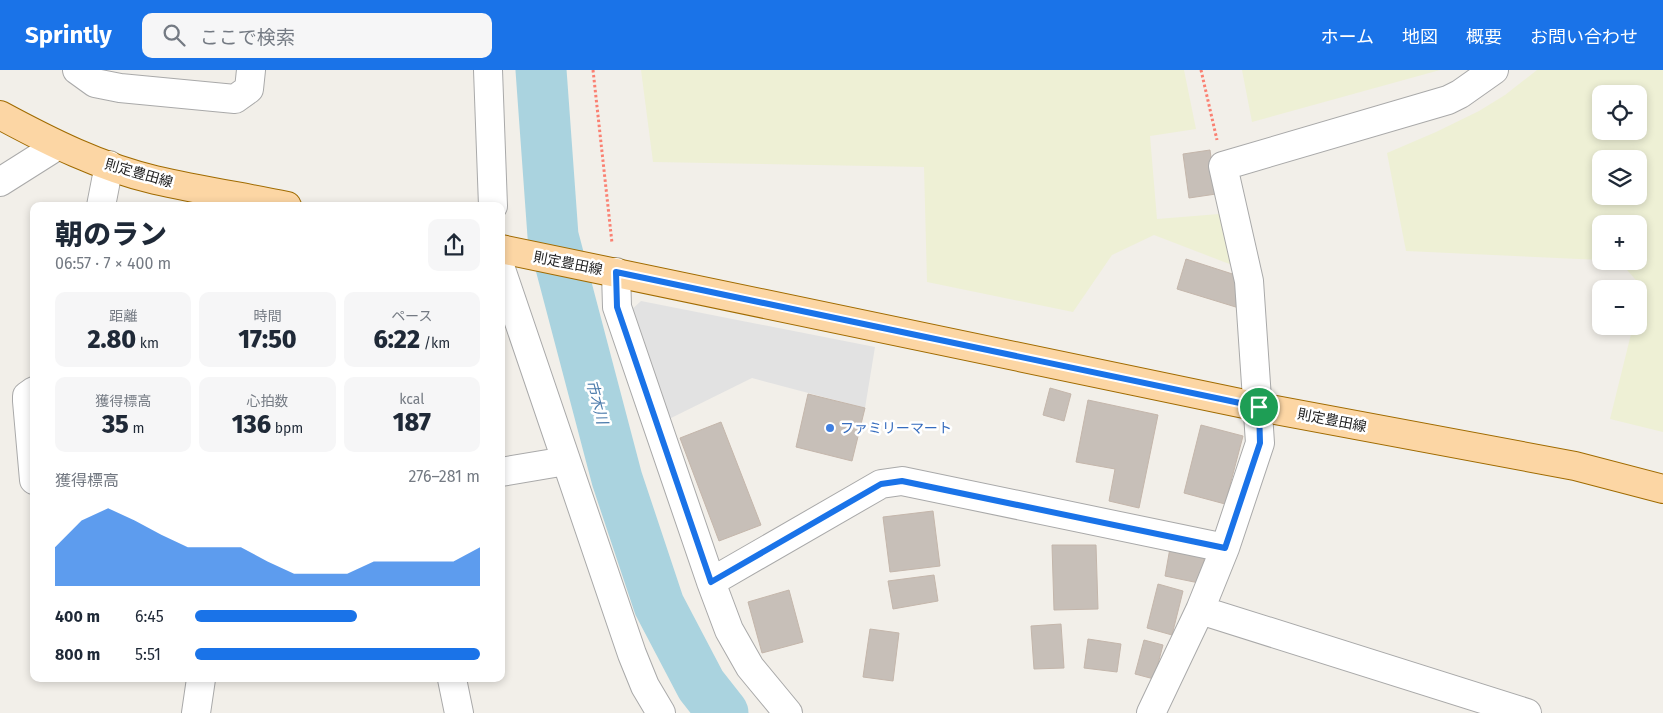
<!DOCTYPE html>
<html lang="ja">
<meta charset="utf-8">
<style>
:root{--surface:#fff;--page:#f6f6f7;--text:#1f2937;--muted:#747a83;--accent:#1a73e8}
body{margin:0;font-family:"Fira Sans","Noto Sans JP",sans-serif;background:var(--page);color:var(--text);height:100vh;display:flex;flex-direction:column;font-size:19px;white-space:nowrap}
*{box-sizing:border-box;margin:0}
p{font-size:16px;color:var(--muted)}
.icon{flex:none;width:28px;height:28px;fill:none;stroke:currentColor;stroke-width:2;stroke-linecap:round;stroke-linejoin:round}
.map{position:relative;flex:1;overflow:hidden}
.sheet{position:absolute;left:30px;top:132px;width:475px;height:480px;display:flex;flex-direction:column;background:var(--surface);border-radius:10px;box-shadow:0 2px 8px #0003}
.sheet>*{flex:none}
.fabs{position:absolute;left:1592px;top:15px;display:grid;gap:10px}
.fabs a{display:grid;place-items:center;width:55px;height:55px;border-radius:10px;background:var(--surface);box-shadow:0 2px 8px #0003;font-size:25px}
.pin{position:absolute;display:grid;place-items:center;width:42px;height:42px;color:#fff;margin:-21px;border:2px solid #fff;border-radius:50%;box-shadow:0 1px 5px #0007}
.round{display:grid;place-items:center;flex:none;width:52px;height:52px;border-radius:10px;background:var(--page)}
.summary{display:flex;align-items:center;justify-content:space-between;height:85px;padding:0 25px}
h1{font-size:28px;font-weight:800;line-height:38px}
.metrics{display:grid;grid-template-columns:repeat(3,1fr);gap:8px;height:85px;padding:5px 25px}
.metrics div{display:grid;align-content:center;border-radius:10px;background:var(--page);text-align:center}
.metrics b{font-size:25px;font-weight:800}
.metrics small{font-size:14px;font-weight:400}
.metrics p{font-size:14px}
.chart{height:140px;padding:10px 25px}
.chart p{display:flex;justify-content:space-between}
.chart svg{width:100%;height:90px;margin-top:5px;fill:var(--accent);opacity:.7}
ul{padding:0 25px;list-style:none;font-size:16px}
li{display:grid;grid-template-columns:80px 60px 1fr;align-items:center;height:38px}
li i{height:12px;border-radius:6px;background:var(--accent)}
header{display:flex;align-items:center;gap:30px;box-sizing:border-box;height:70px;padding:0 25px;background:var(--accent);color:#fff}
header strong{font-size:24px}
nav{display:flex;gap:28px;margin-inline-start:auto;font-size:18px}
.search{width:350px;height:45px;background:var(--page);display:flex;align-items:center;gap:12px;box-sizing:border-box;padding:0 18px;border-radius:10px;color:var(--muted);font-size:19px}
.map>svg:first-child{display:block}
.farmland{fill:#eef0d5;fill-rule:evenodd}
.parking{fill:#e2e2e2}
.lines{fill:none;stroke-linecap:round;stroke-linejoin:round}
.river{stroke:#aad3df;stroke-width:51}
.building{fill:#c7bfb8;stroke:#c4b6ab}
.minor-casing{stroke:#a9a9a9;stroke-width:30}
.major-casing{stroke:#a06b00;stroke-width:30}
.path{stroke:#fa8072;stroke-width:3;stroke-dasharray:2.5 2.5;stroke-linecap:butt}
.minor{stroke:#fff;stroke-width:28}
.major{stroke:#fcd6a4;stroke-width:28}
.route-casing{stroke:#fff;stroke-width:10}
.route{stroke:#1a73e8;stroke-width:6}
.shop-dot{fill:#3f7fe0;stroke:#fff;stroke-width:2}
.labels{text-anchor:middle;stroke-width:5;stroke-linejoin:round;paint-order:stroke}
.street-label{font-size:14px;fill:#222;stroke:#fff}
.shop-label{font-size:14px;fill:#366cbe;stroke:#fff;text-anchor:start}
.water-label{font-size:15px;font-style:italic;fill:#4a7aab;stroke:#fff}
</style>
<header>
<strong>Sprintly</strong>
<div class="search"><svg class="icon" aria-label="search" viewBox="0 0 24 24"><circle cx="10" cy="10" r="6"/><path d="M15 15l6 6"/></svg>ここで検索</div>
<nav><a>ホーム</a><a>地図</a><a>概要</a><a>お問い合わせ</a></nav>
</header>
<div class="map">
<svg width="1663" height="643" viewBox="0 0 1663 643">
<rect width="100%" height="100%" fill="#f2efe9"/>
<!-- farmland -->
<path class="farmland" d="M641,0H1184L1196,59L1150,66L1157,149L1219,144L1232,195L1154,165L1112,185L1073,242L927,212L924,97L653,92Z
M1242,0H1440L1252,52Z
M1537,0H1663V362L1610,349L1633,256H1639V231L1642,217L1619,191H1639V154H1601V190L1406,181L1387,83L1436,62L1479,41L1505,25ZM1601,24H1639V61H1601ZM1601,89H1639V126H1601Z"/>
<!-- parking -->
<path class="parking" d="M641,231L875,277L865,338L752,308L665,351L629,242Z"/>
<g class="lines">
<!-- river -->
<path class="river" d="M541,0L553,166L617,409L659,535L701,615L723,643"/>
</g>
<!-- building -->
<path class="building" d="M1210,80L1216,124L1189,128L1183,84Z
M1186,189L1248,209L1239,238L1177,219Z
M1050,318L1071,324L1064,351L1043,345Z
M808,324L865,338L852,391L796,377Z
M1088,330L1158,345L1139,438L1109,431L1115,399L1076,392Z
M721,352L761,455L719,471L680,368Z
M1201,355L1243,366L1225,434L1184,423Z
M933,441L940,496L890,502L883,447Z
M1052,475H1096L1098,539L1054,540Z
M1170,478L1205,485L1199,513L1165,506Z
M934,505L938,531L893,539L888,511Z
M1158,514L1183,521L1172,565L1147,558Z
M789,520L803,572L762,583L748,532Z
M1061,554L1064,598L1034,599L1031,556Z
M870,559L899,563L893,611L863,607Z
M1088,569L1121,574L1117,602L1084,598Z
M1144,570L1163,575L1154,609L1135,604Z"/>
<g class="lines">
<defs>
<path id="minor" d="M77,0L95,13L120,18L235,29L249,19L251,0
M488,0L493,136
M0,112L57,76
M101,136L109,95
M501,199L632,584L645,616L661,643
M616,202L617,237L711,512L729,560L750,597L788,643
M34,321L27,326V331L34,410
M501,402L566,391
M711,512L881,414L902,411L1225,478
M1200,540L1527,643
M452,609L459,643
M196,643L201,609
M1151,643L1200,540L1225,478L1260,373L1249,211L1223,96L1448,30L1460,24L1494,0"/>
<path id="major" d="M0,45C50,72 100,97 155,110C199,120 243,127 287,136
M501,179L1259,337L1575,396L1663,419"/>
</defs>
<!-- minor casing -->
<use href="#minor" class="minor-casing"/>
<!-- major casing -->
<use href="#major" class="major-casing"/>
<!-- path -->
<path class="path" d="M593,0L612,173
M1201,0L1217,70"/>
<!-- minor -->
<use href="#minor" class="minor"/>
<!-- major -->
<use href="#major" class="major"/>
</g>
<g class="lines">
<defs>
<path id="route" d="M616,202L1259,337L1260,373L1225,478L902,411L881,414L711,512L617,237Z"/>
</defs>
<!-- route casing -->
<use href="#route" class="route-casing"/>
<!-- route -->
<use href="#route" class="route"/>
</g>
<!-- markers -->
<circle class="shop-dot" cx="830" cy="358" r="5"/>
<g class="labels">
<!-- street labels -->
<g class="street-label">
<text transform="translate(139 103) rotate(16)" y="5">則定豊田線</text>
<text transform="translate(568 193) rotate(11)" y="5">則定豊田線</text>
<text transform="translate(1332 350) rotate(11)" y="5">則定豊田線</text>
</g>
<!-- shop labels -->
<g class="shop-label">
<text x="840" y="363">ファミリーマート</text>
</g>
<!-- water labels -->
<g class="water-label">
<text transform="translate(597 332) rotate(75)" y="5">市木川</text>
</g>
</g>
</svg>
<div class="fabs">
<a><svg class="icon" aria-label="locate" viewBox="0 0 24 24"><circle cx="12" cy="12" r="6"/><path d="M12 2v4M12 18v4M2 12h4M18 12h4"/></svg></a>
<a><svg class="icon" aria-label="layers" viewBox="0 0 24 24"><path d="M12 4l9 5-9 5-9-5zM3 14l9 5 9-5"/></svg></a>
<a>+</a>
<a>−</a>
</div>
<div class="pin" style="left:1259px;top:337px;background:#1e9e55"><svg class="icon" aria-label="arrive" viewBox="0 0 24 24"><path d="M6 21V4h12l-3 4 3 4H6"/></svg></div>
<section class="sheet">
<div class="summary"><div><h1>朝のラン</h1><p>06:57 · 7 × 400 m</p></div><a class="round"><svg class="icon" aria-label="share" viewBox="0 0 24 24"><path d="M12 15V3M7 8l5-5 5 5M5 13v7h14v-7"/></svg></a></div>
<div class="metrics">
<div><p>距離</p><b>2.80<small> km</small></b></div>
<div><p>時間</p><b>17:50</b></div>
<div><p>ペース</p><b>6:22<small> /km</small></b></div>
</div>
<div class="metrics">
<div><p>獲得標高</p><b>35<small> m</small></b></div>
<div><p>心拍数</p><b>136<small> bpm</small></b></div>
<div><p>kcal</p><b>187</b></div>
</div>
<div class="chart"><p><span>獲得標高</span>276–281 m</p>
<svg viewBox="0 0 160 44" preserveAspectRatio="none"><path d="M0 44V25L10 12L20 6L30 12L40 19L50 25L60 25L70 25L80 32L90 38L100 38L110 38L120 32L130 32L140 32L150 32L160 25V44z"/></svg>
</div>
<ul>
<li><b>400 m</b>6:45<i style="width:57%"></i></li>
<li><b>800 m</b>5:51<i style="width:100%"></i></li>
</ul>
</section>
</div>
